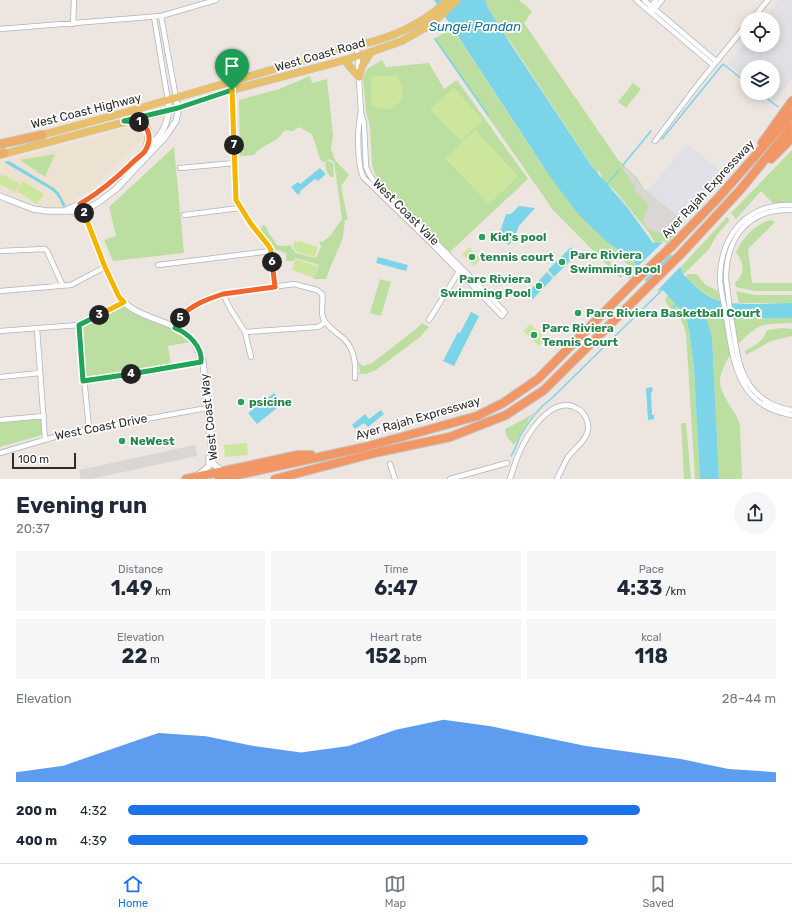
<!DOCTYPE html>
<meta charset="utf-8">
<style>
:root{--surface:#fff;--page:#f6f6f7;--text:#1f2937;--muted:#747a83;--line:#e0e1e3;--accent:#1a73e8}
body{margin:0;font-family:Rubik,sans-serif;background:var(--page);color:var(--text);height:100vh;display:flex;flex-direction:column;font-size:15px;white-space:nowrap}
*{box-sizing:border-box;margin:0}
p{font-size:13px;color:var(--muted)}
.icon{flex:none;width:22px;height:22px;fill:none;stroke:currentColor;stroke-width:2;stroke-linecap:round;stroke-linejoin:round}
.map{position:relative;height:479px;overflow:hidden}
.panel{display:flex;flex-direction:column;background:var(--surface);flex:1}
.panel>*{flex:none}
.tools{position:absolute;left:740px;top:12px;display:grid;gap:8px}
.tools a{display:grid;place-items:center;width:40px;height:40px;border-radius:50%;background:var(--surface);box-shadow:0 2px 10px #0003;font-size:20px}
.scale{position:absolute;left:12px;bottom:10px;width:64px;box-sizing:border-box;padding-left:4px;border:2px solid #2d2d2d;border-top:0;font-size:11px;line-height:14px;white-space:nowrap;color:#2d2d2d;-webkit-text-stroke:3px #fff;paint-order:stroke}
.pin{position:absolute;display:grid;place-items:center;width:34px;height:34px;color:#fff;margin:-41px -17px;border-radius:50% 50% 50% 0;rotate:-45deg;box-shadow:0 0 4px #0007}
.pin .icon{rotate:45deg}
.km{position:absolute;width:20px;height:20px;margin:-10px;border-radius:50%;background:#222;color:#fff;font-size:11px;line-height:20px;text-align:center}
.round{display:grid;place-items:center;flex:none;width:42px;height:42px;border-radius:21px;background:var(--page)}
.summary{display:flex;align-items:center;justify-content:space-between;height:68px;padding:0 16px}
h1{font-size:22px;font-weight:700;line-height:30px}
.figures{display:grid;grid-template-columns:repeat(3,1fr);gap:6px;height:68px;padding:4px 16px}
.figures div{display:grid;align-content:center;border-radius:0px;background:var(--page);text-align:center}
.figures b{font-size:20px;font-weight:700}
.figures small{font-size:11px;font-weight:400}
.figures p{font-size:11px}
.chart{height:112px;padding:8px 16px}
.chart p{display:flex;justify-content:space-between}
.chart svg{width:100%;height:72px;margin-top:4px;fill:var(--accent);opacity:.7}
ul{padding:0 16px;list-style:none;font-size:13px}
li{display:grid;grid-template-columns:64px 48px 1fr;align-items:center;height:30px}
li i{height:10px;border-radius:5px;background:var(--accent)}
.menu{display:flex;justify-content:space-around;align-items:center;height:56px;border-top:1px solid var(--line);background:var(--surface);font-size:11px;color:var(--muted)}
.menu a{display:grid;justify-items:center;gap:2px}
.menu .on{color:var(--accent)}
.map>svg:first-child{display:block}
.industrial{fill:#e1e0e6}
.education{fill:#ede2d1}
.green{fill:#bcdfa1}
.pitch{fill:#cde69e}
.plaza{fill:#d9d6d3}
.water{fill:#7bd4e7}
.pier{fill:#ede6e0}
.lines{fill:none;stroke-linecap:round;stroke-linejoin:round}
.stream{stroke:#7bd4e7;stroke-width:1.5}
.minor-casing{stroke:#b0b3bc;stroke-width:6}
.tertiary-casing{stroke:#b0b3bc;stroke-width:7}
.primary-casing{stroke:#c4c4c4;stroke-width:8}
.trunk-casing{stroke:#c4c4c4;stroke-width:10}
.motorway-casing{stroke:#c4c4c4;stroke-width:10}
.minor{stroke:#fff;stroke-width:4.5}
.tertiary{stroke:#fff;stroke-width:5.5}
.primary{stroke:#e8c06b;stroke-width:7}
.trunk{stroke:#eeab68;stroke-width:8}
.motorway{stroke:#f39665;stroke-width:8}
.split-1-casing{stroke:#fff;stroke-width:8}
.split-2-casing{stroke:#fff;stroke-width:8}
.split-3-casing{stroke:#fff;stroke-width:8}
.split-4-casing{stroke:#fff;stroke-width:8}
.split-5-casing{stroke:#fff;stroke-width:8}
.split-6-casing{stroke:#fff;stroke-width:8}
.split-7-casing{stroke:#fff;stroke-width:8}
.split-8-casing{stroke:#fff;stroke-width:8}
.split-1{stroke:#22a559;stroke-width:5}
.split-2{stroke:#f0652b;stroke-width:5}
.split-3{stroke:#f5b400;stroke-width:5}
.split-4{stroke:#22a559;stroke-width:5}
.split-5{stroke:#22a559;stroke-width:5}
.split-6{stroke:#f0652b;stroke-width:5}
.split-7{stroke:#f5b400;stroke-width:5}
.split-8{stroke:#f5b400;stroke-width:5}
.leisure-dot{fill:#2e9e5b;stroke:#fff;stroke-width:1.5}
.labels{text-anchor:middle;stroke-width:3.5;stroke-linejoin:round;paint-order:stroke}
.street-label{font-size:12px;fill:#2d2d2d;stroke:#fff}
.leisure-label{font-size:12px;font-weight:bold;fill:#27864d;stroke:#fff;text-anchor:start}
.water-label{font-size:13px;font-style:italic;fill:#177596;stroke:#fff}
</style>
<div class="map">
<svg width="792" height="479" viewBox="0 0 792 479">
<rect width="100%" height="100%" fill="#ede6e0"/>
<!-- industrial -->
<path class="industrial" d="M779,0H792V79L775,101L765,93H773V67H747V79L728,64L747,40V45H773V19H764Z
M687,144L720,170L680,219L647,192Z"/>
<!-- education -->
<path class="education" d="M135,126L141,129L144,133L143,140L92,190L69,203L59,207L42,208L0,191V162Z"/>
<!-- green -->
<path class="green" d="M485,0H519L532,11L524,23L619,161C628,169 639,177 643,188L679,218L681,221L670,233L675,234L667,243L660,241L655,244L650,234L616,192L611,187L610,189L601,180L602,178L598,169V175L488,8Z
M452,28L551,178L635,263L633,270L635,273L629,279L628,277L630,273L628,271L630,266L614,254L609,256L612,268L622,276L620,278L553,210L434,39Z
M382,60L386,67L429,63L444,89L457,80L528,179L450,252L385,188L376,177L372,165L370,127L366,111L363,78L367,69Z
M310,76L312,83L327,79L333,136L331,148L335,160L349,175L341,186L348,220H345L343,238L330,268L326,279H314L319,265L295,258L293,261H286V253L274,249L259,231L263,225L266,226L268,232L277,245L282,246L290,245L296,253L316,258L321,247L319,241L322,242L330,236L342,219L334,162L329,159L327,160L333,163L334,177H332C327,175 324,166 326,161L323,162L320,159L312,134L299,127L293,131L286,130C282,132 281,136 277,139C269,144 260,147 254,155L240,156L239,100L279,89Z
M633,83L641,89L626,108L618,102Z
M174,147L184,253L113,261L104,240L116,236L109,207Z
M792,150V203L782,213L761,191L736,219L731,213Z
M55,154L45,177L20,160Z
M727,217L730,220L717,235L709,249L683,275L680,272L682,270L680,268Z
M770,220L775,222L748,249L752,283H792V291H755L736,287L735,283C745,274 745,263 736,253C742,238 755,224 770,220Z
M688,274H696L706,285L718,291L720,301C706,296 696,287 685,277Z
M380,279L391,282L381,316L370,313Z
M736,291L756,295H792V303H739Z
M668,295L681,310L686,317L689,330L694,368L700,479H695L686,333C684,327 682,320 678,315C673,309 666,306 665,299Z
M122,305C142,324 174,323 191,342L168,346L171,365L86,380L81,326Z
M704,313L714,319L792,318V323C783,324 773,323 764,325C746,330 719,364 720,383C722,399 736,410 740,425L742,479H719L712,337Z
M422,323L429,327L420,337L376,370L366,374H358L360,372L358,362L363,366L372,363L416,329Z
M782,328L792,329V336L771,341L746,355L745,351C755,345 763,342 767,330Z
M535,412L529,419L514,445L507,437L505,429L524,419Z
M41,419L42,435L0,447V423Z
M681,423H686L691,479H684Z"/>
<!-- pitch -->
<path class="pitch" d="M397,75C400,82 404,89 402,96C398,111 381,112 371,105V77Z
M454,88L483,120L461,141L430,109Z
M475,130L518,176L489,204L445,158Z
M2,174L20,184L15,192L0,184V177Z
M23,181L44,194L37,204L17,191Z
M300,241L318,247L315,257L297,252L293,247L294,242Z
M469,247L481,259L474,266L462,254Z
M295,259L318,266L314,278L292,270Z
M530,324L546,339L539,346L523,331Z
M247,443L248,455L225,457L224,445Z"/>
<!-- plaza -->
<path class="plaza" d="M625,167L631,172L643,188L679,218L681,221L672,231L665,233L655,232L646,227L643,219L649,205L635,192L634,186L623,169Z
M195,445L197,456L91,479H81L79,470Z"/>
<!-- water -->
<path class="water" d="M434,0H485L488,8L512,46L593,168L627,207L653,243L662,242L682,270L681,272C690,282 701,293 714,299C732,307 772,303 792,303V318L714,319L705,314L712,337L719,479H700L694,368L689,330L686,317L681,310L662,289L658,291L633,271L635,263L634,261L606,241L579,215L551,178Z
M9,161L54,188L59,193L66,206L63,207C60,199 57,194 50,189L4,162Z
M320,168L326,174L318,181L315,179L300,191L301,192L298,195L291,187L298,182L300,184Z
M519,206L535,208L519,226L514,239L509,245L507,244L501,229L506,214H511Z
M571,247L577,254L554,277L548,270Z
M378,257L408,265L406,271L376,263Z
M547,272L553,278L533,299L526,294Z
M471,312L479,316L454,366L443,361L458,332L460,333Z
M652,387L653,391L651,392L652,415H654V419L648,420L646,388Z
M274,393L282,404L257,424L248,413Z
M381,410L384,414L368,427L364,423L355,429L352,425L365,414L369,419Z"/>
<!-- pier -->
<path class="pier" d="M664,241L672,253L643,282L632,272Z
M674,255L681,266L656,292L645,283Z"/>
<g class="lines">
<!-- stream -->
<path class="stream" d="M435,39L488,115
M760,93L778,107
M662,139L723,64L747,83
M623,165L651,131
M606,185L619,170
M665,246L677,235
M673,308L676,304
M511,456C515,450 517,443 520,436C528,422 538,408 552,398L663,289"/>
<defs>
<path id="minor" d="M636,0L713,65
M644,0L716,61
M650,8L656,0
M653,11L662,0
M161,16L176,98
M154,17L168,101
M752,19L768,0
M73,24L74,0
M0,29L161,16L216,0
M357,46L361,112L364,124L366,167C374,188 395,201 410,216C442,248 473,280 505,312L502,316L435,247L363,177C357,162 357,129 361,112
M232,90L236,197L240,208L251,224L271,251L275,287
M655,141L699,83L747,24
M180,168L235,163
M792,205C748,203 721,234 720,277C720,290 724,303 726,316C733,361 737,407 792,415
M792,210C748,208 726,238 726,279C728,295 730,312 733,328C737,356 740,384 766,401C774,406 783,409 792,410
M184,215L240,208
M0,251L45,249L47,251L63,286
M158,265L271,251
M0,291L71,285L105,267
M223,294L231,310L245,332L251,357
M429,320L460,270
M79,325L89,429
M175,327L181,317L189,310L208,299L223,294L294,284L317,290L322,294C324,302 320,310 323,318C326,325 333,330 338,334C354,345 356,360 355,378
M37,329L45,439
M0,331L79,325L125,302
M245,332L317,327L320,326L325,322
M0,377L40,373
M83,381L203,362
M0,420L44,416
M0,453L68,433L207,408
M390,464L395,479
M450,479L507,463
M510,479C514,467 517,455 523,445C532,427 555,394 578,409C585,413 589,422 588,430C586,441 575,448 568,457C564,464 561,471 557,479"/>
<path id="tertiary" d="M0,196L33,209L47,211H83L99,202L116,189L166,136L176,121L178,112L176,98
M80,204C91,228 99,254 110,278C113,285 116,293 121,299C139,320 172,319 190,338C197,345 199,353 203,362L213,464L223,471
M68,209C97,198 118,176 140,155C148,147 159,139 164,128C168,119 169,110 168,101
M197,476L209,466V458"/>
<path id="primary" d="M345,61L359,77
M359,77L362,66L371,52
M132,121C152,120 150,138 145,151
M38,136L127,112L350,47C387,40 421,26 448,0
M0,155L178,108L232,90L338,62L371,52L402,41L425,28L439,17L457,0"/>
<path id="trunk" d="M0,144L42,135
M0,154L4,153"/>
<path id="motorway" d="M762,143L792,101
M771,159L792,138
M186,479L298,455H311
M219,479L365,447L427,430L477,416L503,403L538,379L636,280L672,246L719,197L792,114
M275,479L379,452L450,437L506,415L544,390L680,255L741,189L792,126"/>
</defs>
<!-- minor casing -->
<use href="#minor" class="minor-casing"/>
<!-- tertiary casing -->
<use href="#tertiary" class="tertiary-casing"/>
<!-- primary casing -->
<use href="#primary" class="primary-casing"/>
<!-- trunk casing -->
<use href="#trunk" class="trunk-casing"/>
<!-- motorway casing -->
<use href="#motorway" class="motorway-casing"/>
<!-- minor -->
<use href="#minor" class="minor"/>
<!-- tertiary -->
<use href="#tertiary" class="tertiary"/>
<!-- primary -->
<use href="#primary" class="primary"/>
<!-- trunk -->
<use href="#trunk" class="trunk"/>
<!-- motorway -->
<use href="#motorway" class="motorway"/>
</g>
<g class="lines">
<defs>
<path id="split-1" d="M139,122L124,121L178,108L232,90"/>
<path id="split-2" d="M84,213L80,204C100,192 117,178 133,162C137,158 142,155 145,151C152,140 150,128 139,122"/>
<path id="split-3" d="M84,213L105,267L119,297L124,302L99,315"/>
<path id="split-4" d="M99,315L79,325L83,381L131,374"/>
<path id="split-5" d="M131,374L201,362C203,347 188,333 175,328L180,318"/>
<path id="split-6" d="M180,318C190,305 208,299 223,294L275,287L272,262"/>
<path id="split-7" d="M234,145L236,200L251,224L268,245L271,250L272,262"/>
<path id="split-8" d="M232,90L234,145"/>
</defs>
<!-- split-1 casing -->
<use href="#split-1" class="split-1-casing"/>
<!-- split-2 casing -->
<use href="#split-2" class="split-2-casing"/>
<!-- split-3 casing -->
<use href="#split-3" class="split-3-casing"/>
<!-- split-4 casing -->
<use href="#split-4" class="split-4-casing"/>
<!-- split-5 casing -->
<use href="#split-5" class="split-5-casing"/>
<!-- split-6 casing -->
<use href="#split-6" class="split-6-casing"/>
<!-- split-7 casing -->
<use href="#split-7" class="split-7-casing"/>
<!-- split-8 casing -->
<use href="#split-8" class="split-8-casing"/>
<!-- split-1 -->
<use href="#split-1" class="split-1"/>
<!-- split-2 -->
<use href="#split-2" class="split-2"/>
<!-- split-3 -->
<use href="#split-3" class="split-3"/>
<!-- split-4 -->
<use href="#split-4" class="split-4"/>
<!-- split-5 -->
<use href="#split-5" class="split-5"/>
<!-- split-6 -->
<use href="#split-6" class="split-6"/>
<!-- split-7 -->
<use href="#split-7" class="split-7"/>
<!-- split-8 -->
<use href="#split-8" class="split-8"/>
</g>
<!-- markers -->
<g class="leisure-dot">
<circle cx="482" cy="237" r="4"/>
<circle cx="472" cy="257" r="4"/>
<circle cx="562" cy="262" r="4"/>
<circle cx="539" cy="286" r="4"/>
<circle cx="578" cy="313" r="4"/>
<circle cx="534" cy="335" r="4"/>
<circle cx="241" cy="402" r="4"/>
<circle cx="122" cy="441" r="4"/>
</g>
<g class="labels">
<!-- street labels -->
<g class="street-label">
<text transform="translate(320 55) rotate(-16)" y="4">West Coast Road</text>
<text transform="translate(86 111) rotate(-14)" y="4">West Coast Highway</text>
<text transform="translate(708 189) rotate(-47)" y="4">Ayer Rajah Expressway</text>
<text transform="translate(406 212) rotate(45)" y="4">West Coast Vale</text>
<text transform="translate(209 417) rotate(-96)" y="4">West Coast Way</text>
<text transform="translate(418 418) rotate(-16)" y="4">Ayer Rajah Expressway</text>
<text transform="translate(101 427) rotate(-11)" y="4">West Coast Drive</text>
</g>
<!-- leisure labels -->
<g class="leisure-label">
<text x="490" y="241">Kid's pool</text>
<text x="570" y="259">Parc Riviera<tspan x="570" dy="14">Swimming pool</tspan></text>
<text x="480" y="261">tennis court</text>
<text x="531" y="283" text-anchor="end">Parc Riviera<tspan x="531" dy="14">Swimming Pool</tspan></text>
<text x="586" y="317">Parc Riviera Basketball Court</text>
<text x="542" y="332">Parc Riviera<tspan x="542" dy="14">Tennis Court</tspan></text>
<text x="249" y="406">psicine</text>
<text x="130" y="445">NeWest</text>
</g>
<!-- water labels -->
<g class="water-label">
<text x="475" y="31">Sungei Pandan</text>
</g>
</g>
</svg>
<div class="tools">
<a><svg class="icon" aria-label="locate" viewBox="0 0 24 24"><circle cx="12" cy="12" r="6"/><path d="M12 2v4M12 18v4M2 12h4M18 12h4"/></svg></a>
<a><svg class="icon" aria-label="layers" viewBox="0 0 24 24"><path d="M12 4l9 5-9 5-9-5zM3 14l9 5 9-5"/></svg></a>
</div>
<div class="scale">100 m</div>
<div class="pin" style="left:232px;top:90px;background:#1e9e55"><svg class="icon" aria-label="arrive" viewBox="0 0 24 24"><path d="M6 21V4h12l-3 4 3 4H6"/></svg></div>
<b class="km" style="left:139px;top:122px">1</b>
<b class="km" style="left:84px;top:213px">2</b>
<b class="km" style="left:99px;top:315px">3</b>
<b class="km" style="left:131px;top:374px">4</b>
<b class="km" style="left:180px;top:318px">5</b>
<b class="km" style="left:272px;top:262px">6</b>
<b class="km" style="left:234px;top:145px">7</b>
</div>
<section class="panel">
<div class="summary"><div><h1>Evening run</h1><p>20:37</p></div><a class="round"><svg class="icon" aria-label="share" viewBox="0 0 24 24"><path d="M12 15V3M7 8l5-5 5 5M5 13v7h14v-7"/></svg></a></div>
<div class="figures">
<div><p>Distance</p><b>1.49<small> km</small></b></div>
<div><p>Time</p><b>6:47</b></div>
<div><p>Pace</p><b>4:33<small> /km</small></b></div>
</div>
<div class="figures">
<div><p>Elevation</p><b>22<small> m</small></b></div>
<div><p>Heart rate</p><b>152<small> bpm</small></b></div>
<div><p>kcal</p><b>118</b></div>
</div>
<div class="chart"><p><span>Elevation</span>28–44 m</p>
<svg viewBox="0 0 160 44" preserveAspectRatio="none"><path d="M0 44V38L10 34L20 24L30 14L40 16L50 22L60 26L70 22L80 12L90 6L100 10L110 16L120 22L130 26L140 30L150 36L160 38V44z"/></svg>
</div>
<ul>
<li><b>200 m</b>4:32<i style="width:79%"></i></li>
<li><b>400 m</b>4:39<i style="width:71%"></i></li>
</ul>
</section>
<nav class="menu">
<a class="on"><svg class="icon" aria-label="home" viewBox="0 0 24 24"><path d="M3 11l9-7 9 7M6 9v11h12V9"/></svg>Home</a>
<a><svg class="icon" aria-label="map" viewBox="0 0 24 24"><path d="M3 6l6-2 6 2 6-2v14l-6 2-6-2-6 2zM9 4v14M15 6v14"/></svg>Map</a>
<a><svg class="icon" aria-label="saved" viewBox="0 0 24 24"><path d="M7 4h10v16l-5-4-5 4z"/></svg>Saved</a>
</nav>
